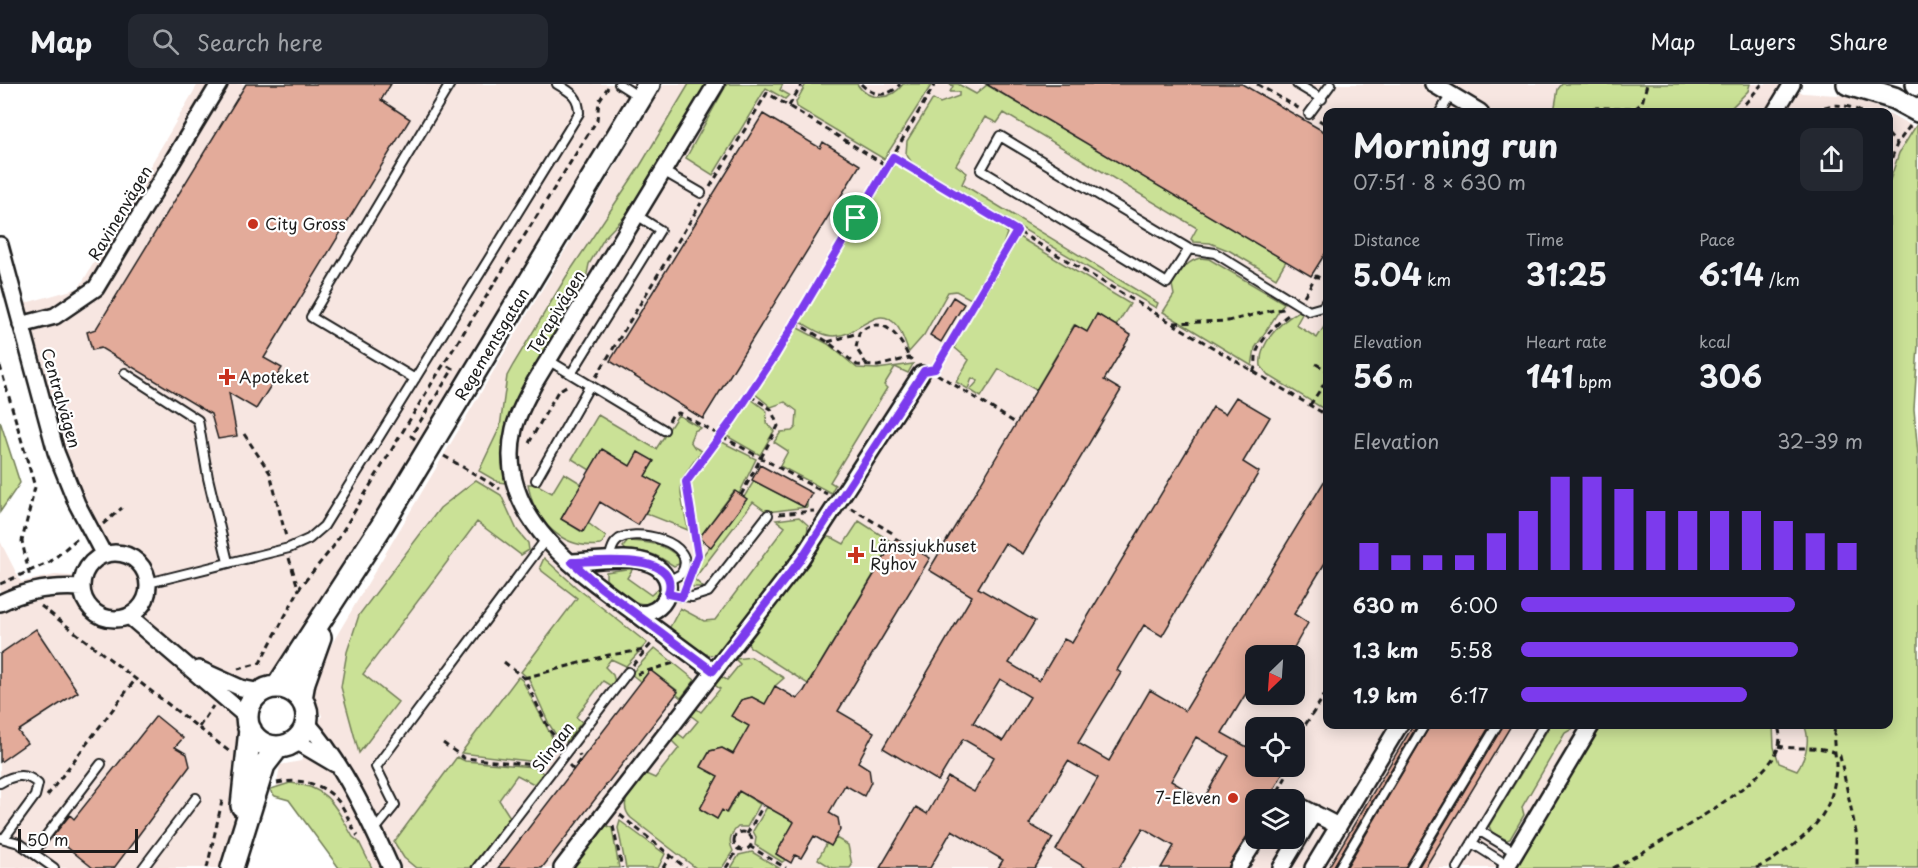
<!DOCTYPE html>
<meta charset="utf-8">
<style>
:root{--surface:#171b24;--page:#242831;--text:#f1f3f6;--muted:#9ea1a6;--line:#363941;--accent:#7c3aed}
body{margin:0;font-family:"Playpen Sans",sans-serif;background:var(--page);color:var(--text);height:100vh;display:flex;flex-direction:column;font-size:22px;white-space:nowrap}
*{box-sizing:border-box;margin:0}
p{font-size:20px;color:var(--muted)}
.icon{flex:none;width:33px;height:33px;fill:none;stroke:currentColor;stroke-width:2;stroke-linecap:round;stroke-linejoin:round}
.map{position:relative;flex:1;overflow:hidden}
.drawer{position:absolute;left:1323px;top:24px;width:570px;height:621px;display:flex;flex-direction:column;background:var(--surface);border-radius:12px;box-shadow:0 3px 15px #0003}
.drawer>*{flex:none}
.needle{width:39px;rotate:205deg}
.tools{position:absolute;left:1245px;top:561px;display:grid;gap:12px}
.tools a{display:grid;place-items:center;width:60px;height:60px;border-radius:12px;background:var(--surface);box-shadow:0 3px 15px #0003;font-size:30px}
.scale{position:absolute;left:18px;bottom:15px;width:120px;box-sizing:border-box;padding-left:6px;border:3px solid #1c1c1c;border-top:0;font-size:16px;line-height:21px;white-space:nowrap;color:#1c1c1c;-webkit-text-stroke:4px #fff;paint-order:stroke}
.pin{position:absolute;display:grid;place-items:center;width:51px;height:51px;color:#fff;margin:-26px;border:3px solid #fff;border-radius:50%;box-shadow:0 2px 6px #0007}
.round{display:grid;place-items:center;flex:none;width:63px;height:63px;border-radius:12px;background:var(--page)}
.overview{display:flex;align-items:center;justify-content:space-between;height:102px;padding:0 30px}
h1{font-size:33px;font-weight:700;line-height:45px}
.figures{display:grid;grid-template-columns:repeat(3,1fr);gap:9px;height:102px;padding:6px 30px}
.figures div{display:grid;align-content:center}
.figures b{font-size:30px;font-weight:700}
.figures small{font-size:16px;font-weight:400}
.figures p{font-size:16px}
.chart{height:168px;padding:12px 30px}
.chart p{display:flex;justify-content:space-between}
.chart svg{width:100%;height:108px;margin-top:6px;stroke:var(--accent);stroke-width:6}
ul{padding:0 30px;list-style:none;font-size:20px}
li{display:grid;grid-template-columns:96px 72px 1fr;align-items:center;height:45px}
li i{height:15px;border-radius:8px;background:var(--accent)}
header{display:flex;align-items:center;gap:36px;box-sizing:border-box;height:84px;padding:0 30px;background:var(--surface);border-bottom:2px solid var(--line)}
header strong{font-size:28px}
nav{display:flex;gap:33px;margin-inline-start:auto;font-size:21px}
.search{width:420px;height:54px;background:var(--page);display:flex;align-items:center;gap:15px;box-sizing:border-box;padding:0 21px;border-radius:12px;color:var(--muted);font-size:22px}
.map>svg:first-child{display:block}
.built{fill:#f7e6e1;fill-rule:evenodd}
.green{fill:#cae196;stroke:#737e59;stroke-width:1.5}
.building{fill:#e3ab9a;stroke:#1c1c1c;stroke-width:1.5;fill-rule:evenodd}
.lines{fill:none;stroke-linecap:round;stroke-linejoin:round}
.lane-casing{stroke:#1c1c1c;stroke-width:12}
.street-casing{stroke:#1c1c1c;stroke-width:20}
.secondary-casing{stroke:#1c1c1c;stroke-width:26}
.path{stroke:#1c1c1c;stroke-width:3;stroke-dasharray:6 4.5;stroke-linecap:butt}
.lane{stroke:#fff;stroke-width:8}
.street{stroke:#fff;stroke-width:15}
.secondary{stroke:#fff;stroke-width:21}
.route-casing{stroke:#fff;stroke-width:12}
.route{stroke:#7c3aed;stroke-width:8}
.poi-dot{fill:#c8321e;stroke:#fff;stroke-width:2}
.labels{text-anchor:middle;stroke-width:4.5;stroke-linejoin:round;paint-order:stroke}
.street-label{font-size:16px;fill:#1c1c1c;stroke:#fff}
.poi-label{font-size:16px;fill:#1c1c1c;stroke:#fff;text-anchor:start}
</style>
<header>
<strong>Map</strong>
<div class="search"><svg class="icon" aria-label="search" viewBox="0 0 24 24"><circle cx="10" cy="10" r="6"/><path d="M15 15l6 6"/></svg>Search here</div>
<nav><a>Map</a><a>Layers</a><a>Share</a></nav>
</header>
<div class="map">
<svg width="1918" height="784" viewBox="0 0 1918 784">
<rect width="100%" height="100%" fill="#fff"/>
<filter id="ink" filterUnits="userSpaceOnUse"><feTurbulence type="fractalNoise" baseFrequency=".0167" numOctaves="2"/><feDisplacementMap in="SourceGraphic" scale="12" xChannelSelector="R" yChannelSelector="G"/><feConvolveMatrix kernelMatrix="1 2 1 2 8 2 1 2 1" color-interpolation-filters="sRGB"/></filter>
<g filter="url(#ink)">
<!-- built -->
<path class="built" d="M198,0H636L276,591L259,599L246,613L237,634L242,669L234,759L228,784H0V457L21,498L55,491L73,492L90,464L64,411L36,303L11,223L79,204Z
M664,0H1787L1803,9L1854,12L1888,28H1328V640H1888V29L1918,45L1905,290L1918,370V784H339L289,716L275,712L280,681L301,677L322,632L313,610L324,573ZM1256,572H1294V610H1256ZM1256,644H1294V682H1256ZM1256,716H1294V754H1256Z"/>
<!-- green -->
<path class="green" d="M689,0H706L627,130L605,153L589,180L585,200L512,326L503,362L505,399L498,398L479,387L500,343L507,292L513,281L566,193L640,82Z
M727,0H783L780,6L789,11L785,15L766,4L713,91L686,74Z
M806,0H857C869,18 891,17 903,0H932L884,75L797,23L796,18Z
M949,0H958L976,10L987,1L1286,177L1276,194L1230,167L1210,159L1194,158L1191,155L1197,144L1004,29L997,39L985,33L956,81L967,89L962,100L1158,219L1156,224L912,79L906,70L907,57L933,15L940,19L959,12V8H950L953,2Z
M1562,0H1750L1748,7L1727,28H1554L1558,5Z
M1917,40L1918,262L1914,325L1918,370V784H1515L1602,641H1773L1774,663L1779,679L1797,686C1806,674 1811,655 1804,641L1888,640L1889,99L1899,69Z
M895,79H899L1003,142L1007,149L1002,165L971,215L956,207L948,208L924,251L909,268C905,260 902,248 897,242C877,217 860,252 834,252C822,252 810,243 799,237Z
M1019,153L1130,220L1116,242L1097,231L1087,248L1074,241L1036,306L999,285L981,313L970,306L978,297L972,294L968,305L956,298L969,276L955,264L956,257Z
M1200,174L1209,175L1284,219L1255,264L1252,282L1163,228L1174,211L1172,201C1180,189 1186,177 1200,174Z
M1299,227L1302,230L1296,241L1317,254L1327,238V327L1268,291L1261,282C1258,260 1281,237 1299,227Z
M796,243L828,260L857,284L877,285L913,280L908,289L895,283L884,301L887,304L830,398L835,401L831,409L780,382L788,367L774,358L781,348L792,347L796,343L797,327L785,318L771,323L754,309Z
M751,315L767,327L766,339L774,347L760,371L725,351Z
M598,331L656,365L678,331L701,344L694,347L690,357L694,363L702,367C673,403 680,402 688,446L645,429L661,402L645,392L653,378L638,368L630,382L602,366L590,386L572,375Z
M0,337L20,399L0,428Z
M720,357L756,375L739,410L734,407L699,454L703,457L699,463L691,416V396Z
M564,389L582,400L561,435L582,448L588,439L606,453L601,461C563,466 534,438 528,400H536L552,409Z
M476,396L501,411L517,446L528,459L529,466L521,471L477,438L363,590L398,618L359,669L341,603L347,568L359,531L440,424Z
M754,397L804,423L807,418V423L767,428L753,418L694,495L703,503H693L690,499L700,475L746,416L744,413Z
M799,433L808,441L807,452L720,570C700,575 685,557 669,545L680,524L704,537L715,536L785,443L776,436Z
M859,437L892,458L890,463L808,600L750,563L744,555L823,452L833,454L844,460Z
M628,457C647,458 665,459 679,474V480L674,482C657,471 647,466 627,467L623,463Z
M544,474L577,504L647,559L626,582L611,575L605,583L613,591L615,598L611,602L603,597L576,633L582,638L566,658L556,651L549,640L529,595L521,588L577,514L542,487L540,483Z
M633,484L627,494L651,511L660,503L659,511L652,519C635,524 616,508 606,495V488Z
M655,564L695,596L681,614L676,610L678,607L650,586L641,598L631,590Z
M751,573L784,594L775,602L765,620L752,613L740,617L732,632L749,642L733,670L722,664L710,667L701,682L718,692L700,725L717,735L722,726L727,729L739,707L760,720L747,743H738C730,750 728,757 733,767L722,784H696L631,734C617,720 632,700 646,690L655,694L679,664L670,655L676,648L684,654L698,637L689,630L694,623L701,628L720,605L712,599L718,591L727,596L740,580L735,575Z
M518,593L522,596L554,657L537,678L461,669Z
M1551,640L1579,641L1565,649L1522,723L1524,731L1510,755L1507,756L1492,749L1489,742Z
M457,673L465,677L534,683L543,689L534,700L517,691L499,716L510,733L470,784H416L404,774L394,758Z
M290,699C329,702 336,724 353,753L359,758L372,784H339L289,716L275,712L271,708V705Z
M767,723L794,738L776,770L785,776L782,778L755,761L756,753L753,747Z
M620,737L665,770L658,784H626L618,744Z
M605,741L612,744L619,784H571Z
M836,754L848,761L852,781L850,784H832L818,775L827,759L831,762Z
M752,768L779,784H731L739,771Z"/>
<!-- building -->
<path class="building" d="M246,0H391L381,16L410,35L264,274L282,284L256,325L229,309L237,352L218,355L211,330L101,264L92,266L87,248L96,245Z
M986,0H1242L1328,50V165L1311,192Z
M763,30L820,64L823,58L860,81L703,335L610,277Z
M953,213L964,220L941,258L930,251Z
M1097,230L1131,251L1104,296L1121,306L1023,470L1005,459L978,504L1035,537L1009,579L1039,597L1064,555L1072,559L1213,323L1225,330L1236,313L1270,333L1243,378L1259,388L1162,552L1144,541L1117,586L1121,589L1078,659L1109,677L1150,606L1185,627L1328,391V474L1294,530L1308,539L1289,572H1256V610L1248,606L1222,649L1256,668V682H1287L1268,716H1256V737L1228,784H1161L1174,762L1143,744L1119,784H1086L1056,766L1098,694L1068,677L1029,740L1053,754L1035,784H998L1003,776L952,746L930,784H880L916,723L927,730L948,693L974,708L994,673L963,655L938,697L883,664L972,512L929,486L1075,241L1087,248ZM1000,595L1030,613L1003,657L973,639ZM1196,653L1229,672L1203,716L1171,697Z
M602,365L630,382L638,368L654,377L645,392L662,401L638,441L600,418L583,448L561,435Z
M760,381L812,409L804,423L752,396Z
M735,407L747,415L711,463L699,454Z
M896,454L930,474L838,627L874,648L858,678L869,685L871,698L864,712L845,701L829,729L838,734L840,746L831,762L814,752L801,774L795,771L791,779L776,770L794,738L739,707L726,729L722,726L717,735L700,725L718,692L701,683L710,667L722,664L733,670L749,642L731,632L741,616L752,613L765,620L775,602L797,615L804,607Z
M36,545L78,608L18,647L27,659L0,678V570Z
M650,586L678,608L542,784H498Z
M156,632L183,654L175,663L187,670L190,682L114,784H93L53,752L70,731L74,735Z
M1414,640H1418L1333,784H1328Z
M1431,640H1491L1405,784H1346Z
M1504,640H1512L1425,784H1418Z"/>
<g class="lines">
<defs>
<path id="lane" d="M619,0L641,14
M1297,0L1322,15
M1440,28L1451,11
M1309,30L1331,0
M663,87L701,109
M1189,165L1167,199L981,86L1000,52L1189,165L1215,169L1309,227L1323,223L1328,215
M548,276L664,346
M125,289L198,336L208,394L228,478
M571,290L660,146L635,130
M415,295L311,233L450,0
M536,396L590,301
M609,476C611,470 611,463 616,458C630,441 702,458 681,490L668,497
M148,499L289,464L309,455L324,442L579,29C579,12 571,8 557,0
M668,510L692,513L708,508L768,431
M0,699C13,691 26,688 38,700L35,712L5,753
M374,747L395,721L376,683L546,455
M1480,747L1515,768
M1,754L19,759L54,784
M1472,759L1507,781
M33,769L101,680
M143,784L196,714
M477,784L628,588
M1339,784L1425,640
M1411,784L1498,640
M1457,784L1544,640"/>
<path id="street" d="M1433,0L1480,28
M1775,28L1792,0
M0,161L56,368L77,420L104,471
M21,241L55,232L96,204L219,0
M82 502a33 33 0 1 1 66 0a33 33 0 1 1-66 0Z
M572,478C596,478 629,470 651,480C683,494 666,535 635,529C575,485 494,431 514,345C518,328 527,313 535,298L716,0
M0,519C26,506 54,502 82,504
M635,529L713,587
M129,532L247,633
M199,585L241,604L261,608
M307,639C343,679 369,735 391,784
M296,657L335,680
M1294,719L1338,742
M562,784L801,475L921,290
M1238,784L1257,754
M1281,784L1314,729
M1313,784L1400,640
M1506,784L1592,640"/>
<path id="secondary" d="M1848,0L1894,14L1918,27
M1917,0L1918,1
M277,603L383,440L649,0
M247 633a30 30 0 1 1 60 0a30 30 0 1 1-60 0Z
M301,615L304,598L320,553
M242,722L250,645
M232,784L264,681L278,663"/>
</defs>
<!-- lane casing -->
<use href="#lane" class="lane-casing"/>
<!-- street casing -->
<use href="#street" class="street-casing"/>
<!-- secondary casing -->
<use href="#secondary" class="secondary-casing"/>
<!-- path -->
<path class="path" d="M861,0C874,13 888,14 900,0
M1257,0L1300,25
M789,22L802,0
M1584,28L1589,24H1636L1642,19L1647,0
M1738,28L1762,0
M1815,28C1829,18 1847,20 1861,28
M1319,36L1328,42
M1888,50L1897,60
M893,73L1328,332
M1888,84L1897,60L1910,42
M710,103L767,9L887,82
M1304,212L1316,192L1328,198
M795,238L828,258L857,281L878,282L909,274L915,277
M1174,239L1228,237L1274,226L1285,225
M828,258L858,249
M1316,280L1328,287
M867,281L856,264L859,249C882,228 900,252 909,274
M0,282L35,403L22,457L30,494
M935,284L1017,147
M1253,288C1258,280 1254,272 1258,265C1264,252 1279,237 1291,229
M937,290L1014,338
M596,293L701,119
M1310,321L1328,294
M669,337L673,330L679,329L827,410
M244,350L270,389L286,453
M415,355L411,352L453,285L444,280
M529,359L558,307L568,301
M444,372L500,405
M741,411L778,342L771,325L749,311
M851,424L894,450
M779,430L814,427
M103,440L122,424
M289,474L299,507
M696,477L698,471L686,398L733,335L776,270L935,0
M0,500L50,478L79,453
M41,522L230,668
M504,578L524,594L550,647L560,658
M633,581L652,559
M238,585L260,579L301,502L333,463L432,299L597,36L599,17L608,3
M637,590L677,578
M524,594L609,571L645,566
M199,643L213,622
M1294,658L1328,606
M443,659L464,674L535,681L541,685
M1778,662C1798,667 1824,659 1840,672L1857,753V784
M569,681L573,685L581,675L579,670
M277,699C299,694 324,699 339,718C347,728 350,742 358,752
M47,712L135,596
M1273,716L1291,684L1289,682
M620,731L686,784
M613,742L622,784
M734 757a9 9 0 1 1 18 0a9 9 0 1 1-18 0Z
M747,750L763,722
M749,762L786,784
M207,784L223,713
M663,784L670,772
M726,784L738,765
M1613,784C1649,766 1758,704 1775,671C1780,662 1782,651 1777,640
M1756,784C1770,779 1779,771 1791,763C1820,741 1835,719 1836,682C1836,667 1831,655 1836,640"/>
<!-- lane -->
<use href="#lane" class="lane"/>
<!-- street -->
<use href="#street" class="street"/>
<!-- secondary -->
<use href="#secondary" class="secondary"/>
</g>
</g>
<g class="lines" filter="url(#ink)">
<defs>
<path id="route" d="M893,73L1017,147L935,285L924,287L801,475L713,587L600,503L572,478C594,478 682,466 668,510L682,513L698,471L686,398L733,335L776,270Z"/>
</defs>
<!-- route casing -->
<use href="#route" class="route-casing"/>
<!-- route -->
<use href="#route" class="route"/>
</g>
<!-- markers -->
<g class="poi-dot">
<circle cx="253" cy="140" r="6"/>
<path d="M224 284h6v6h6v6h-6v6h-6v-6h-6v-6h6z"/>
<path d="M853 462h6v6h6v6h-6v6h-6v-6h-6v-6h6z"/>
<circle cx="1233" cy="714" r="6"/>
</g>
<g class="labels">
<!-- street labels -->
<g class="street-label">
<text transform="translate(120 129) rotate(-59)" y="6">Ravinenvägen</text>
<text transform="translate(556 228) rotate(-59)" y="6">Terapivägen</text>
<text transform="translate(492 260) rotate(-59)" y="6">Regementsgatan</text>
<text transform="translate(61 314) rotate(74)" y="6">Centralvägen</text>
<text transform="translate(553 663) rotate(-53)" y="6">Slingan</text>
</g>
<!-- poi labels -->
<g class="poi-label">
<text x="265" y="146">City Gross</text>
<text x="239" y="299">Apoteket</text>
<text x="870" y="468">Länssjukhuset<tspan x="870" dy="18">Ryhov</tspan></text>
<text x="1221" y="720" text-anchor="end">7-Eleven</text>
</g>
</g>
</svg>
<div class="tools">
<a><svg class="needle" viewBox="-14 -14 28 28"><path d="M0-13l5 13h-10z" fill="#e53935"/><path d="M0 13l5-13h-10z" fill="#9ea1a6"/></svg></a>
<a><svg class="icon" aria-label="locate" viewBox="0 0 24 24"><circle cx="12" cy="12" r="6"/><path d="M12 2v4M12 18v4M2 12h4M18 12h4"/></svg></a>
<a><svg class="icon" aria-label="layers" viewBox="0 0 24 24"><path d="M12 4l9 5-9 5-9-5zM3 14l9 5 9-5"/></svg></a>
</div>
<div class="scale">50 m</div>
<div class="pin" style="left:856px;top:134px;background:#1e9e55"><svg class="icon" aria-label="arrive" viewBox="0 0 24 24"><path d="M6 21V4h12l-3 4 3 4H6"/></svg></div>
<section class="drawer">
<div class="overview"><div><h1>Morning run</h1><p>07:51 · 8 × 630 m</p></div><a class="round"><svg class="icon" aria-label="share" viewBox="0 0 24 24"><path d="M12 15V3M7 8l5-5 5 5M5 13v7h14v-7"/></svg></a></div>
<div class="figures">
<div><p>Distance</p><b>5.04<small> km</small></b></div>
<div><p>Time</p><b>31:25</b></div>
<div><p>Pace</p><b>6:14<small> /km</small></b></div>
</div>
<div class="figures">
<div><p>Elevation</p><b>56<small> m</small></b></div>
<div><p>Heart rate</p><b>141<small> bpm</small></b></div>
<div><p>kcal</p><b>306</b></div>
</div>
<div class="chart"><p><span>Elevation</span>32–39 m</p>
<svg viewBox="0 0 160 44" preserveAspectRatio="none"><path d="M5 44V33M15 44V38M25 44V38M35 44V38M45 44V29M55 44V20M65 44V6M75 44V6M85 44V11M95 44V20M105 44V20M115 44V20M125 44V20M135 44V24M145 44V29M155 44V33"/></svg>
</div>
<ul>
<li><b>630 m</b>6:00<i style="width:80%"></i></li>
<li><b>1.3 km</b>5:58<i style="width:81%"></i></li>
<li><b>1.9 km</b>6:17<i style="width:66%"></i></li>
</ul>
</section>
</div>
